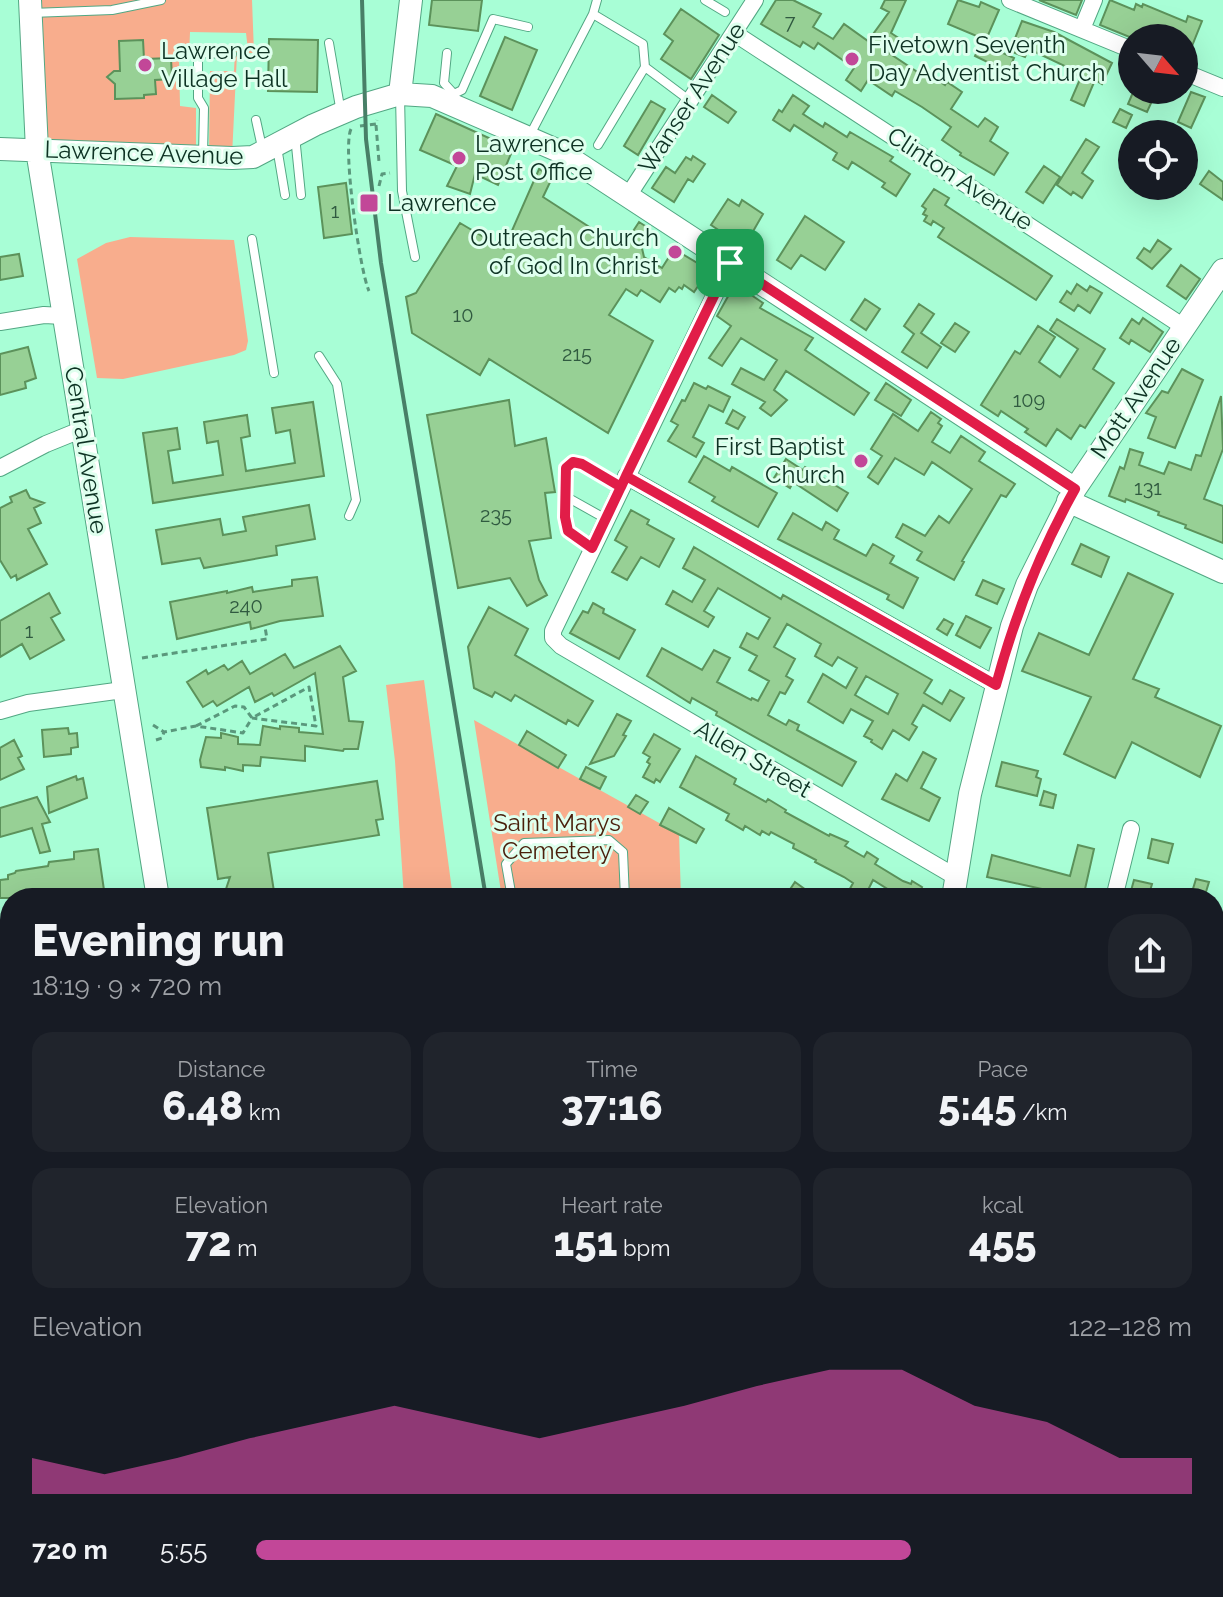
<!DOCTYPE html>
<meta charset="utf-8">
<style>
:root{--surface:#171b24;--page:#20242c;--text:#f1f3f6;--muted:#9ea1a6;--accent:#c24798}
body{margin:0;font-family:Raleway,sans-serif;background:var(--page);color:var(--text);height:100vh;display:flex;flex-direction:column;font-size:30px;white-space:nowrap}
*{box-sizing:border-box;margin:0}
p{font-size:26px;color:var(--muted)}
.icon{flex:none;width:44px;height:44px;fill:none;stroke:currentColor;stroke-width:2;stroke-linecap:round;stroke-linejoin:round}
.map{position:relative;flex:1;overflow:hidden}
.panel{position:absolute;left:0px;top:888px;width:1224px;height:710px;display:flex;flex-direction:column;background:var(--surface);border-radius:32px 32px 0 0;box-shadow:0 8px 32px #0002}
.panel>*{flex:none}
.needle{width:52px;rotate:118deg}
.buttons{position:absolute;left:1118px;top:24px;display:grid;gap:16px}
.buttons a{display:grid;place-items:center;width:80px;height:80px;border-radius:50%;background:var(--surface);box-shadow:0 8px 32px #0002;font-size:40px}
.pin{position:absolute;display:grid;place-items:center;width:68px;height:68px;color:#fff;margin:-34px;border-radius:16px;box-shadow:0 4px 12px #0006}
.round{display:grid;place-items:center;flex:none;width:84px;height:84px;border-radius:32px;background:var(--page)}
.headline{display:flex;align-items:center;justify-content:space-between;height:136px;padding:0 32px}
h1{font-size:44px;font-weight:800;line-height:60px}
.figures{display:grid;grid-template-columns:repeat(3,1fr);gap:12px;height:136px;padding:8px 32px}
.figures div{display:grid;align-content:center;border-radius:20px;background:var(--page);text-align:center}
.figures b{font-size:40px;font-weight:800}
.figures small{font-size:22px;font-weight:400}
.figures p{font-size:22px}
.chart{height:224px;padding:16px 32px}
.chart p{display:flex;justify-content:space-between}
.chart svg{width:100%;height:144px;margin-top:8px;fill:var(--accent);opacity:.7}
ul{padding:0 32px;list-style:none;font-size:26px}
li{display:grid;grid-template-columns:128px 96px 1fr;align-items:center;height:60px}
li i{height:20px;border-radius:10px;background:var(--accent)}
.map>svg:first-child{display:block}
.green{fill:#f8ad8d}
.building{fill:#97d095;stroke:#5c925b;stroke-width:2;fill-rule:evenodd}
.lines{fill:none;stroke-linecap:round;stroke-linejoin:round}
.lane-casing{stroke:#52a783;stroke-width:10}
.street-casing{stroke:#52a783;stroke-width:18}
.secondary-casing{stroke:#52a783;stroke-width:24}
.path{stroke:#5a987c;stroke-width:3;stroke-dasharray:6 4;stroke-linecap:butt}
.lane{stroke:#fff;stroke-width:8}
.street{stroke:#fff;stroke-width:16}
.secondary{stroke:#fff;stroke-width:22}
.rail{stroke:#487f67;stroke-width:4}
.route-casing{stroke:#fff;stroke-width:16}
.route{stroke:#e11d48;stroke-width:10}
.poi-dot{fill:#c24798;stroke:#dfffee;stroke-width:3}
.labels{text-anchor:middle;stroke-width:6;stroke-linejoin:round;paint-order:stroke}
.number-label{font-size:20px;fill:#305a40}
.poi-label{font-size:24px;fill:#0d3223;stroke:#dfffee;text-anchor:start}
.street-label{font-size:24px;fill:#0d3223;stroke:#dfffee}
.park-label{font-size:24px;fill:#4a1f0b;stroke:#dfffee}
</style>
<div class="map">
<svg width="1223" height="1597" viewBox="0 0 1223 1597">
<rect width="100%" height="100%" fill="#a8fed6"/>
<!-- green -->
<path class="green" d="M34,0H252L254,53L237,54L232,156L209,155L210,71H234L235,51L248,50L246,33L190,32L189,57L179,58L180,106L196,108V155L41,148Z
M130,237L234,240L248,341L246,350L234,355L123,379L97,378L77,259L106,243Z
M424,680L453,898H404L395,761L386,685Z
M474,720L679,834L681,898H502Z"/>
<!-- building -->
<path class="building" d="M432,0H482L478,31L429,25Z
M776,0H793L821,14L813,27L833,39L844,24L868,41L889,12L881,8L885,0H906L891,33L900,39L889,53L922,75L924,71L945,85L947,82L962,92L951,109L978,127L985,118L998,127L990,141L1008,153L994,175L960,155L961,153L942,140L951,127L922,107L895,91L892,96L868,80L861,91L846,80L854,68L818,43L814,49L803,42L800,47L761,24Z
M958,0L979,7L981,2L999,10L986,40L948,24Z
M1039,0H1082L1076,15Z
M1110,0L1134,10L1136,4L1142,7L1143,4L1186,22L1188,16L1202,21L1186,61L1184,38H1153L1140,32L1137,38H1132L1100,25Z
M681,9L719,35L691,79L661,59L673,41L664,34Z
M1022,21L1054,32L1112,63L1102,84L1095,80L1084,106L1071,100L1081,77L1068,71L1069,68L1029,49L1025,57L1010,51Z
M505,37L537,50L512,110L480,96Z
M269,39L318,40L317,92L268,91Z
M143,40L144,59L171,58L172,79L155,80L156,94L144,95V98L115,99V84L107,77L114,71H120L119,41Z
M981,43L1014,58L1008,72L975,56Z
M1134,90H1157L1147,112L1128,104Z
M1191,92L1205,97L1191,128L1178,122Z
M712,95L736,112L728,123L704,107Z
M793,95L809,106L803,114L823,127L825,123L847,137L850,132L893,157L890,161L910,174L896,196L882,187L885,183L852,162L848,169L833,160L837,153L794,125L790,131L773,120L779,110L782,112Z
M651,101L665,109L638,155L624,146Z
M1120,109L1132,115L1126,128L1113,122Z
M436,114L513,149L498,185L475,174L470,194L447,186L457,166L420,150Z
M1086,139L1099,147L1082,173L1093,181L1082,198L1073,192L1071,195L1057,185Z
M693,156L705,164L693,182L688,179L674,202L652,188L666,167L675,173L686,157L691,160Z
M1044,166L1060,177L1043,203L1026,192Z
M539,169L553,176L543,197L622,248L639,222L650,229L641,244L644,257L662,268L674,249L709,270L694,292L684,285L682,289L679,287L675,292L669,288L660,302L641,290L637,296L626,289L609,315L653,341L608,433L489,359L480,375L412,333L406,297L416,293L460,223L504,249Z
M1209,171L1223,182V200L1200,184Z
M346,183L352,234L324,238L318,187Z
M934,189L949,198L945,205L1052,276L1036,300L938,237L944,228L933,221L931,225L924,221L927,216L923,214L926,209L922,206Z
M728,199L739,206L742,200L763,214L744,247L711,225Z
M805,216L844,242L825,270L801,255L791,269L777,260Z
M1158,240L1171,249L1152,269L1137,258L1144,248L1150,252Z
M19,254L23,276L0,280V257Z
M1181,265L1200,279L1186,299L1167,286Z
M735,284L763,303L760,308L813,338L805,350L869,393L854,415L786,371L774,390L787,400L771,416L760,408L765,402L732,384L741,368L764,380L777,360L741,338L722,366L709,358L731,326L717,316Z
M1077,284L1087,291L1090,286L1102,293L1090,313L1078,305L1074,311L1060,302L1067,291L1071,294Z
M865,299L880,309L866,330L851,320Z
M919,304L934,314L921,333L941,347L927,368L902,352L914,334L904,326Z
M1143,318L1163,332L1150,352L1131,340L1129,344L1120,338L1132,319L1139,324Z
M1057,319L1105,349L1093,369L1114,383L1085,428L1080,425L1071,439L1057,429L1046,446L1025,432L1028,429L1001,411L998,416L981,405L1015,351L1020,354L1038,326L1055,337L1039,362L1060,377L1078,349L1050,330Z
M955,323L969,332L955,352L941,343Z
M28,347L36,378L25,382L26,388L0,395V354Z
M1182,369L1203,380L1175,448L1148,438L1156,417L1146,413L1162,391L1168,393Z
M694,383L706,389L708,386L730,397L723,412L709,405L693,437L704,443L696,457L668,441L678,425L671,421L682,400L685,401Z
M886,383L911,400L901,416L875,400Z
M1221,396L1223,449L1204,499L1223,506V543L1185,528L1186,525L1158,515L1159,512L1126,499L1125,502L1109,496L1120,467L1124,469L1130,449L1143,453L1139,465L1164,474L1169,462L1191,470L1196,455L1201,456Z
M509,400L515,446L546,438L555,492L545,493L551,538L529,541L539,580L547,595L527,606L510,578L458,588L427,415Z
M313,402L324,476L153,503L143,433L177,428L180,449L168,451L173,483L223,475L218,441L207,443L204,422L247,415L250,436L241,438L246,471L295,463L290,430L276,433L272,408Z
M733,410L745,417L738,429L726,423Z
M931,412L941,419L938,423L942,426L932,442L950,453L961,436L985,452L979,461L1015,484L1006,497L1001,495L962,561L964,562L954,580L917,560L922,552L896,537L903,524L925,536L939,516L949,523L972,489L932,462L924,475L895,458L878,484L868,477L882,456L871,449L893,414L918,431Z
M704,456L730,471L732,467L777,493L758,527L712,501L715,497L689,482Z
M786,459L803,470L805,467L848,493L837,511L793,482L790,488L774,478Z
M26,490L30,498L44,503L34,508L41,523L28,529L47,564L17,580L16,575L11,578L0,560V508L12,502L10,497Z
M309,505L315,539L276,546L277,555L204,568L200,558L162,564L156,530L220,519L223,535L246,531L243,517Z
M631,510L649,520L647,524L674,539L659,567L641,557L627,580L612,572L627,547L615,540Z
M793,513L822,530L826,522L839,530L834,539L866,556L873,544L894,556L890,563L918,578L903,608L887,599L889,595L778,539Z
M1081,544L1109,557L1101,577L1072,564Z
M694,547L781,599L783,595L932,680L924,693L942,704L950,690L964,698L950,721L923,705L912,724L917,727L909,740L893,730L882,749L871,742L872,740L864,736L873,721L851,709L843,723L808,702L823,674L846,688L857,668L838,657L832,666L815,656L821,644L787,624L774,647L795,659L786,676L793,680L785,694L780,692L768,715L786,725L789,720L799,725L797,730L856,762L842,786L716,715L717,712L692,698L690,703L647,676L662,648L702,670L714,650L730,658L717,682L751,700L752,698L758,701L769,681L749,670L757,656L740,647L747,633L758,639L770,618L718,588L704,611L714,617L708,627L666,604L673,591L692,602L705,580L683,568ZM866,676L898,694L888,714L855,695Z
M1128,573L1173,594L1133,679L1159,689L1155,697L1221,726L1200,777L1132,742L1115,778L1064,754L1091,697L1022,671L1039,633L1089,655Z
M317,577L323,616L280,621L251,629L250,622L177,639L170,602L227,591V593L252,587L253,592L292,586V580Z
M983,580L1004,589L997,604L976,595Z
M49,593L60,613L51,618L64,640L30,659L22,644L0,657V621Z
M593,603L604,609L603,613L635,630L619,659L570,633L583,611L588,613Z
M489,607L528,629L515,655L593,701L578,726L568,720L566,724L515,695L511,701L495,692L492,697L474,688L468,647Z
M966,616L991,628L980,648L956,635Z
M944,619L953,624L947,635L937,629Z
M340,646L356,671L343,677L349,721L363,722L358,749H344L343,751L305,746V761L261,757L260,766L243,765V771L225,767V770L201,767L200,760L206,737L221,738V733L238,737V744L260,745L263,726L280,729V726L299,728V732L323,734L315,673L274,696L272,693L255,702L249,687L217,706L213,701L203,707L187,682L206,670L208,674L224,665L228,670L242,661L250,674L285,654L294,668Z
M617,714L631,721L623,735L626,736L614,756L590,764Z
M68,728L69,734L77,733L78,747L71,748V754L44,757L42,730Z
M527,731L566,755L558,768L519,745Z
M654,734L680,749L660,782L656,779L654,783L643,777L650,764L647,762L650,757L643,753Z
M14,740L22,756L18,758L24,769L0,780V748Z
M923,752L936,759L921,788L940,798L929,821L882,799L896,774L907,781Z
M696,756L736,779L734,784L766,802L768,799L786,810L785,812L829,836L830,834L848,842L845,846L864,857L867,852L878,859L875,864L903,881L911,884L912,881L922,887L916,898H902L873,880L864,898H845L853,883L844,877L815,862L816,860L793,848L794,844L771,832L769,835L762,831L760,835L745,826L743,830L726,820L729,814L680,787Z
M1002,762L1038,771L1036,777L1041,779L1037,796L996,786Z
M586,767L606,777L600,789L580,779Z
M76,776L77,780L83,778L87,798L49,813L47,787Z
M377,781L383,819L376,820L379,835L268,853L275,898H223L230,877L218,879L207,808Z
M1044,791L1056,795L1053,808L1040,805Z
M636,795L648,802L640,814L628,807Z
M37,797L50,822L42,824L50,851L40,853L32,828L0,837V808Z
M669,808L704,829L696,843L660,825Z
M1152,839L1173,844L1168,863L1148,858Z
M1078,845L1094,849L1083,898L987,877L992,855L1070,876Z
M98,849L104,890L80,895V890H53L54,893L21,898H0V880L8,879V875L15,873L16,871L48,866L49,862L74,859V852Z
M1196,879L1209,882L1205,895L1192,892Z
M1134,880L1152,884L1148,898H1129Z
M795,882L806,890L800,898H794L787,894Z"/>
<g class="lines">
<defs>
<path id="lane" d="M705,0L725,12
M31,13L112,10L161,0
M593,14L643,44L645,67L598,145
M329,43L341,113
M447,53L444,83L454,94
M645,67L689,100
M400,95L402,191L415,257
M451,104L454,94L462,90L493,19L528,27
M256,120L263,152
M530,135L593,14L597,0
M295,136L301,195
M277,147L285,195
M203,156L204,108L198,98V56L200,53L232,54
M252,239L274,373
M319,356L337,384L356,500L349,516
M565,496L606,519
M592,548L568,531L565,517L566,468L573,462L582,464L621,487
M512,898L506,864L524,843L609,840L623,852L625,898"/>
<path id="street" d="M1010,0L1132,50
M1082,29L1094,0
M734,33L1184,327
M1184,72L1223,88
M628,196L755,0
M730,263L553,631V638L561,646L956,877
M0,322L44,315L63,316
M0,468L46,444L83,429
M626,476L996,685
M0,711L28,703L123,690
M1114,898L1131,829
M1214,965L1223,968
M0,1550L10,1551
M514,1588L516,1597
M735,1588L736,1597
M1057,1588L1059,1597"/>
<path id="secondary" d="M30,0L37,150L158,898
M400,94L411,0
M0,149L232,158L253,157L314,125L356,107L400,94L432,96L559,151L1075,489
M1068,501L1223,572
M953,898L970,794L1012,626L1027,585L1075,489L1223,270
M0,1385H10
M1214,1435H1223
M275,1588L276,1597"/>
</defs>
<!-- lane casing -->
<use href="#lane" class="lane-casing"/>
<!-- street casing -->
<use href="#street" class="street-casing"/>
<!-- secondary casing -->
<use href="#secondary" class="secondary-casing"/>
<!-- path -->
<path class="path" d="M376,125L379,162L377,164
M360,126L376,124L377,120
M351,129C342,147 360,272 369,291
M379,186L382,174L390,173
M142,658L267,639L265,627
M153,725L164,732L196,726L243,733L252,718L316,726L309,687L252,718L244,707L235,706L196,726
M156,740L162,738L164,732"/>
<!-- lane -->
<use href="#lane" class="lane"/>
<!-- street -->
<use href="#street" class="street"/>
<!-- secondary -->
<use href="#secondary" class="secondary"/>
<!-- rail -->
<path class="rail" d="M362,0L366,139L381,263L486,898
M622,1588L624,1597"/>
</g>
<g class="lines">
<defs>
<path id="route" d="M730,263L626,476C615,500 603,524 592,548L568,531L565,517L566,468L573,462L582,464L621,487L626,476L996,685C1015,615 1039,553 1075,489L730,263"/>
</defs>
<!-- route casing -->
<use href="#route" class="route-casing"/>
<!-- route -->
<use href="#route" class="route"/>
</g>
<!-- markers -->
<g class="poi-dot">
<circle cx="852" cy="59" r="8"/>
<circle cx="145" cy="65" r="8"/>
<circle cx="459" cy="158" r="8"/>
<rect x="359" y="193" width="20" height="20" rx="4"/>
<circle cx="675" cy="252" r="8"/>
<circle cx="861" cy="461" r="8"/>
</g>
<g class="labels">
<!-- number labels -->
<g class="number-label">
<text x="790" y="29">7</text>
<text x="335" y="218">1</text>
<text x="463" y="322">10</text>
<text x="577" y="361">215</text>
<text x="1029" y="407">109</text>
<text x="1148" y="495">131</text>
<text x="496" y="522">235</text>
<text x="246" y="613">240</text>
<text x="29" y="638">1</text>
</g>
<!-- poi labels -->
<g class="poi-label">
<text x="868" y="53">Fivetown Seventh<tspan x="868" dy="28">Day Adventist Church</tspan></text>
<text x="161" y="59">Lawrence<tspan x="161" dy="28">Village Hall</tspan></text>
<text x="475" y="152">Lawrence<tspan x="475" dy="28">Post Office</tspan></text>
<text x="387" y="211">Lawrence</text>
<text x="659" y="246" text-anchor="end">Outreach Church<tspan x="659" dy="28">of God In Christ</tspan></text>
<text x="845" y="455" text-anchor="end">First Baptist<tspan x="845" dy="28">Church</tspan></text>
</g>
<!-- street labels -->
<g class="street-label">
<text transform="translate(692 98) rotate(-57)" y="8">Wanser Avenue</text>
<text transform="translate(144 153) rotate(2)" y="8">Lawrence Avenue</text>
<text transform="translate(960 179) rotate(33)" y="8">Clinton Avenue</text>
<text transform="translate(1136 398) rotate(-56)" y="8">Mott Avenue</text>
<text transform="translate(86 450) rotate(81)" y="8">Central Avenue</text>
<text transform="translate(753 759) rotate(30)" y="8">Allen Street</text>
</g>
<!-- park labels -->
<g class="park-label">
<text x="557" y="831">Saint Marys<tspan x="557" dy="28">Cemetery</tspan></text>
</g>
</g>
</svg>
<div class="buttons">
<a><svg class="needle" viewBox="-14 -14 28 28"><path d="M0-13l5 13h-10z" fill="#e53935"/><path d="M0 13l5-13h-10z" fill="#9ea1a6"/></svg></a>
<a><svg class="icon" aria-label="locate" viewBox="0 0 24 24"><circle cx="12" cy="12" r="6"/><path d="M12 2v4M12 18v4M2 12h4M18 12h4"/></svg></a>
</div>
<div class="pin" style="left:730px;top:263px;background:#1e9e55"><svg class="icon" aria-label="arrive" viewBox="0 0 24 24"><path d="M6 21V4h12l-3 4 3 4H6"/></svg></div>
<section class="panel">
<div class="headline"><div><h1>Evening run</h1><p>18:19 · 9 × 720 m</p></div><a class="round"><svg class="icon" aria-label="share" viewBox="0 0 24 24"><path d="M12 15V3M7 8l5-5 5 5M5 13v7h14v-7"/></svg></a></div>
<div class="figures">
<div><p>Distance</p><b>6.48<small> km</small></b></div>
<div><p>Time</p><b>37:16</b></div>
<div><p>Pace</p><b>5:45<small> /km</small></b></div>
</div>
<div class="figures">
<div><p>Elevation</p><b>72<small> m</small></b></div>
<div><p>Heart rate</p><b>151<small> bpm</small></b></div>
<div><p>kcal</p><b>455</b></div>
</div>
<div class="chart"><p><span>Elevation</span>122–128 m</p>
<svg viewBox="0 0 160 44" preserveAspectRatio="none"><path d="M0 44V33L10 38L20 33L30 27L40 22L50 17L60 22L70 27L80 22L90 17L100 11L110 6L120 6L130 17L140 22L150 33L160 33V44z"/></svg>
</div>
<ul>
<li><b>720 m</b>5:55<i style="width:70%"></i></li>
</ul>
</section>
</div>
